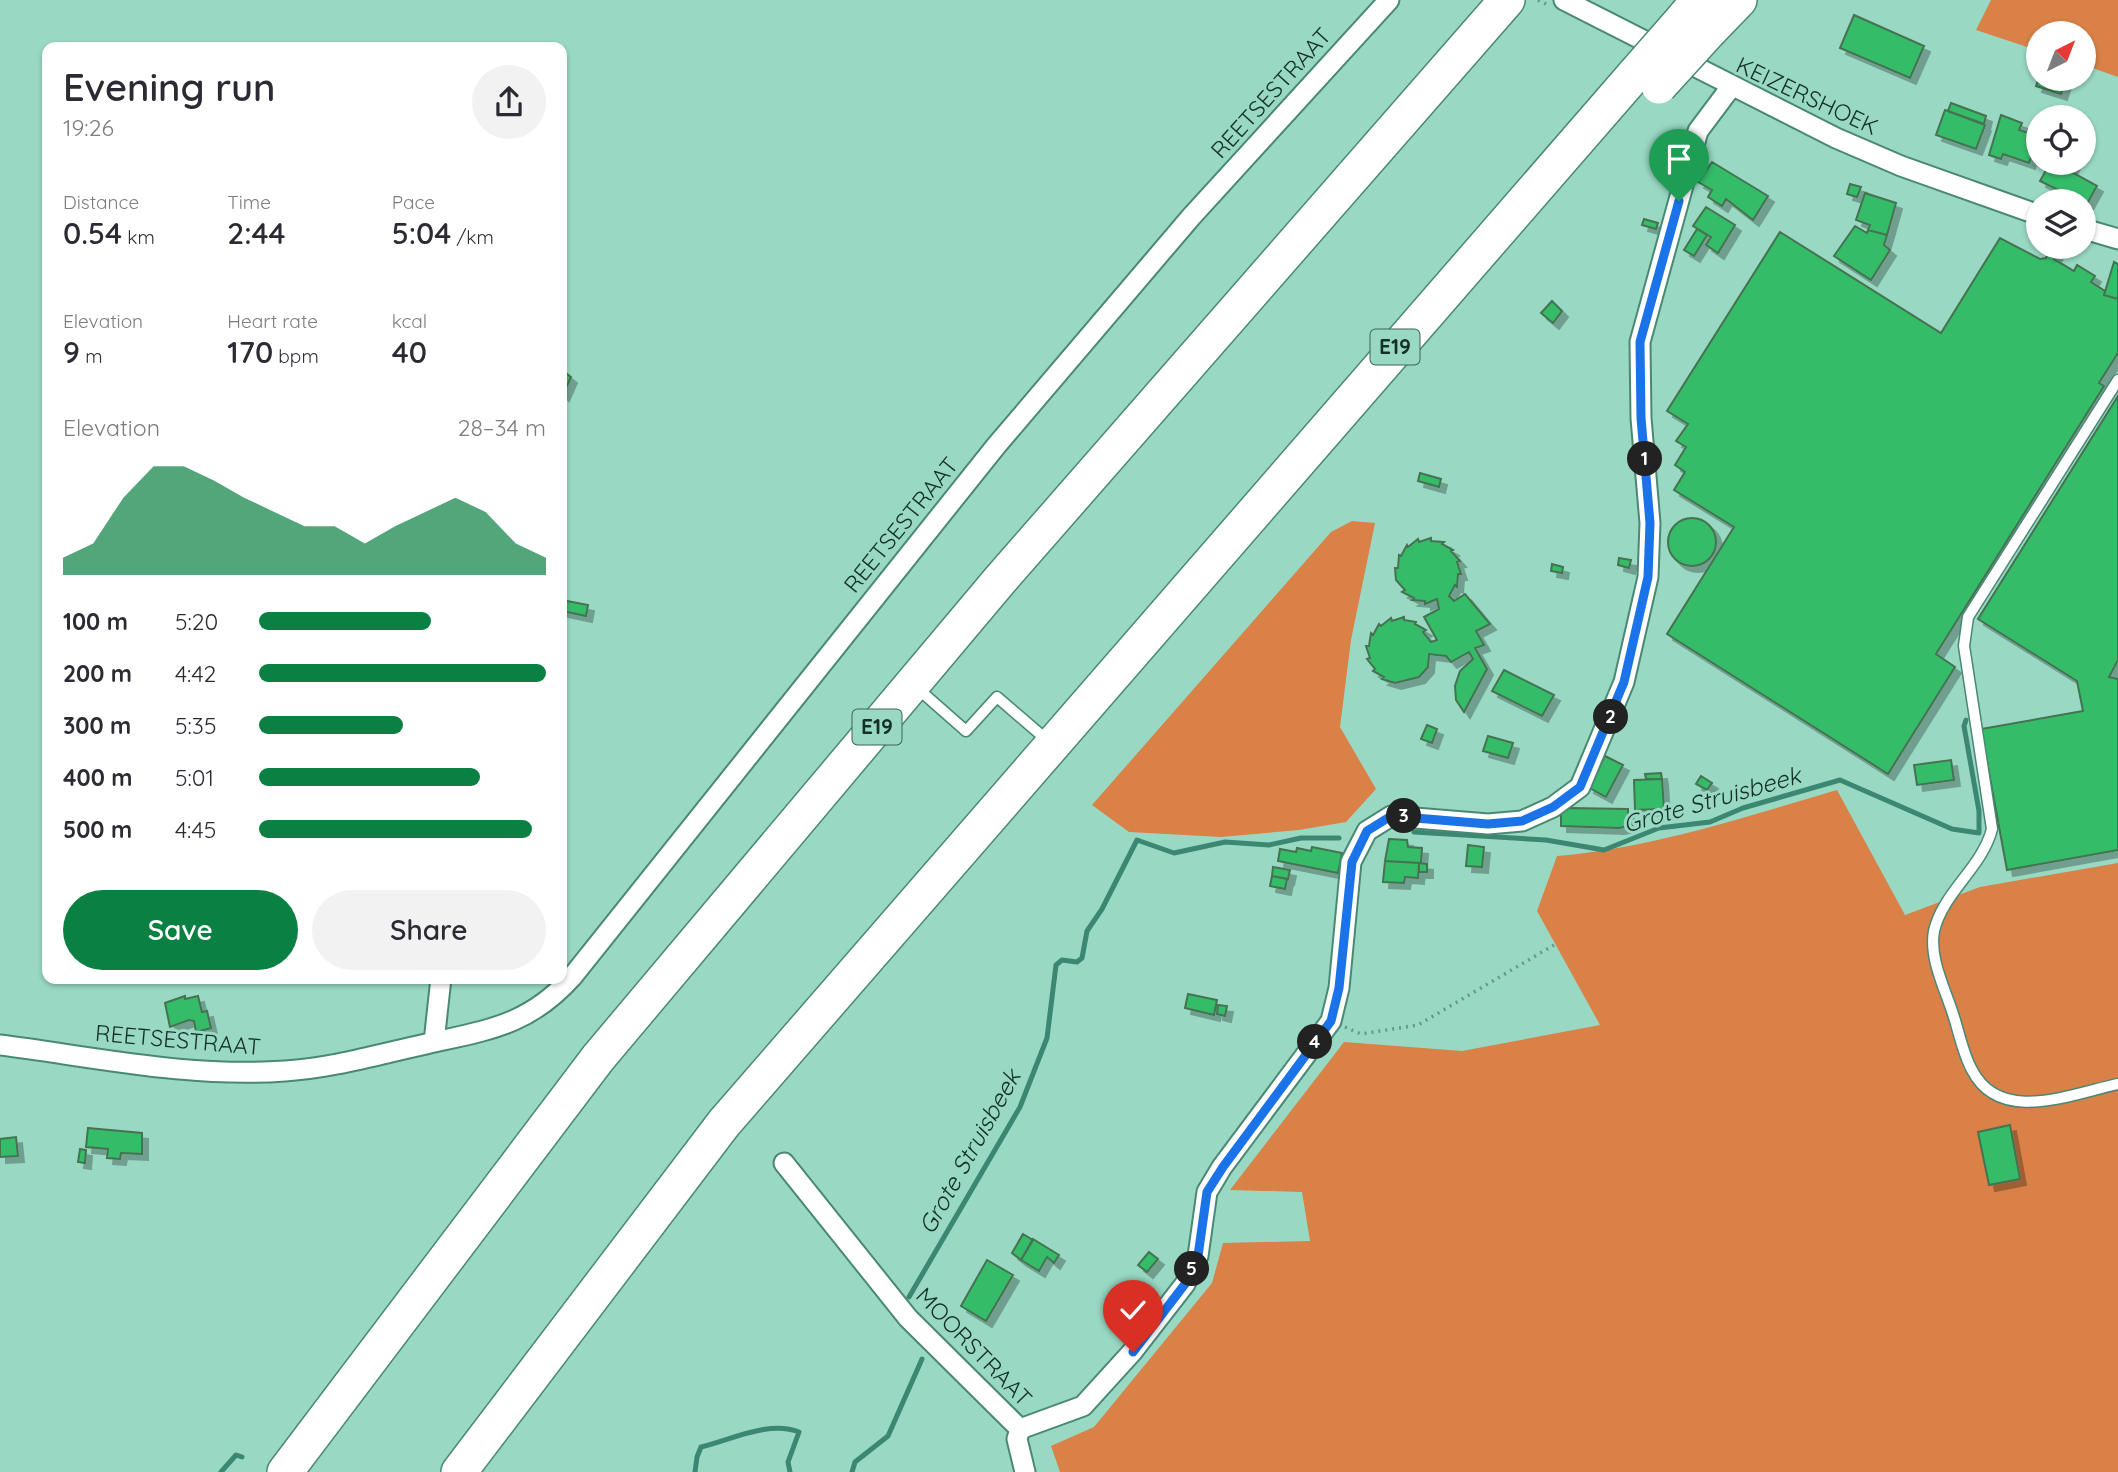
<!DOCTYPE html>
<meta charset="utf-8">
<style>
:root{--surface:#fff;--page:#f2f2f3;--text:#2b2b33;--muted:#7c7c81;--accent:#0b8043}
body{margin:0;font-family:Quicksand,sans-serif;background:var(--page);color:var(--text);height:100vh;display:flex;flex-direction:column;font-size:26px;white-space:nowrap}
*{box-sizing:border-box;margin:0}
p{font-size:23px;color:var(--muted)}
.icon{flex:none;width:38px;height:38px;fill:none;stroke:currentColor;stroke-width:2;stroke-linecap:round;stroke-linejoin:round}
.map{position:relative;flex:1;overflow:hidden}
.drawer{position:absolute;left:42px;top:42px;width:525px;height:942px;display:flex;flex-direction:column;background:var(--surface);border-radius:14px;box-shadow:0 2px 5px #0004}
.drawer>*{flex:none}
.needle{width:46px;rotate:42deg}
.fabs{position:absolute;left:2026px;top:21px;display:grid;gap:14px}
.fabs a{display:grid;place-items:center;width:70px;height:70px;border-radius:50%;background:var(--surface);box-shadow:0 2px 5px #0004;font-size:35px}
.pin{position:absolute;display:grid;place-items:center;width:60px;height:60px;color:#fff;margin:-72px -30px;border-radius:50% 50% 50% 0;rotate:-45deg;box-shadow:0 0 7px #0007}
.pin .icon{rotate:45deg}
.km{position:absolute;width:35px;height:35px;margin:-18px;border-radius:50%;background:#222;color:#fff;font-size:19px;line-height:35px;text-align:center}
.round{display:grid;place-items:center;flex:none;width:74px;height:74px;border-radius:37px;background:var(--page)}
.overview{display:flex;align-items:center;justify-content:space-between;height:119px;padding:0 21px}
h1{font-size:38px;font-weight:600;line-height:52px}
.metrics{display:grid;grid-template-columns:repeat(3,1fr);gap:10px;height:119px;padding:7px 21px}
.metrics div{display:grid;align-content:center}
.metrics b{font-size:30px;font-weight:600}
.metrics small{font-size:19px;font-weight:400}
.metrics p{font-size:19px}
.chart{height:196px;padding:14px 21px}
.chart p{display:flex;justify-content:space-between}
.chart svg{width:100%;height:126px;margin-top:7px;fill:var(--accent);opacity:.7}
.action{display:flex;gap:14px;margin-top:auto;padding:14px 21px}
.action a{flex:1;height:80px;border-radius:42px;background:var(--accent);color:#fff;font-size:28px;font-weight:600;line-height:80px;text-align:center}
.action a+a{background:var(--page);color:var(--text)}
ul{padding:0 21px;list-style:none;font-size:23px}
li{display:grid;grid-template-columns:112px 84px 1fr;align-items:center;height:52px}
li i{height:18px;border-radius:9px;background:var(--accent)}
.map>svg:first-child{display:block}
.green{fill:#d98147}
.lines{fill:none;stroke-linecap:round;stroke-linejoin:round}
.stream{stroke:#3c8772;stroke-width:5}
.building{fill:#36bc69;stroke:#457251;stroke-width:2;filter:url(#shadow)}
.service-casing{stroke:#498875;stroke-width:13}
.minor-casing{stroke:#498875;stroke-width:23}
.motorway-casing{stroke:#498875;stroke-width:38}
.path{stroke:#669888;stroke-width:3.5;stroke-dasharray:2 5;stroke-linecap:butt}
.service{stroke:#fff;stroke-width:10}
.minor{stroke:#fff;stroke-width:19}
.motorway{stroke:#fff;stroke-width:35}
.motorway-bridge-casing{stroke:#498875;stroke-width:38;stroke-linecap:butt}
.motorway-bridge{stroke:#fff;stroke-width:35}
.route-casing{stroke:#fff;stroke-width:14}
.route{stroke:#1a73e8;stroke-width:9}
.labels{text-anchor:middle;stroke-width:6;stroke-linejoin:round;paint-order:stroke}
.shield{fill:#99d9c4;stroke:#3d6357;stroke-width:2}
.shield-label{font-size:21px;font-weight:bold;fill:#153028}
.street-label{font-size:23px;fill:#153028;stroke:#99d9c4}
.water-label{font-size:24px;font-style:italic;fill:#123027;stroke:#99d9c4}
</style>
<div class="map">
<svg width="2118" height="1472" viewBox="0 0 2118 1472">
<defs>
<filter id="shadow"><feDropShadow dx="6" dy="6" stdDeviation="0" flood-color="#0004"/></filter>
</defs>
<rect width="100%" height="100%" fill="#99d9c4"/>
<!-- green -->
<path class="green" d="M1991,0H2118V77L2084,65V33H2039V51L1976,30Z
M1352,521L1375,523L1351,640L1340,727L1376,789L1346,822L1299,830L1221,837L1129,832L1092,805L1331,532Z
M1837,790L1905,915L1980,887L2118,863V1472H1060L1051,1446L1094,1427L1212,1283L1223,1243L1310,1241L1302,1192L1230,1190L1344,1042L1462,1051L1600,1025L1537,911L1557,856C1652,848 1745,817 1837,790Z"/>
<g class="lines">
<!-- stream -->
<path class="stream" d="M1414,832L1546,840L1604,850L1659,828L1710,822L1743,808L1840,780L1952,829L1979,833V811L1964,726L1966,720
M909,1297L1020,1107L1047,1038L1056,965L1062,960L1077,962L1082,958L1087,931L1102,909L1137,840L1174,853L1225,842L1269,845L1301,838H1339
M221,1472L236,1455L242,1457
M695,1472L697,1457L701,1447C731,1440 769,1420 799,1432L788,1462L790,1472
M852,1472L855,1462L888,1436L922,1359"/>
</g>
<!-- building -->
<path class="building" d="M1854,15L1924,46L1910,78L1840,48Z
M2039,78L2066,79L2061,94L2036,86Z
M1951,103L1986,116L1984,124L1948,111Z
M1945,110L1985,125L1976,149L1936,135Z
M2001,115L2022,123L2019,130L2038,136L2029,163L2003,154L2001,159L1989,155Z
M1712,162L1768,196L1753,220L1726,199L1722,206L1708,197L1712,190L1698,182Z
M2050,163H2074L2070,171L2097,186L2087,204L2040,181Z
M1850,184L1861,187L1857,197L1847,194Z
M1865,193L1896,203L1887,235L1868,230L1870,225L1856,220Z
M1706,207L1735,225L1718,253L1706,245L1711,237L1693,226Z
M1644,219L1658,223L1656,229L1642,225Z
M1855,226L1867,233L1868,230L1887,235L1884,245L1890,250L1871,280L1834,256Z
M1697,229L1707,235L1694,256L1684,250Z
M1780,232L1941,333L2000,238L2040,259L2046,258L2050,247L2059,248L2054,259L2074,271L2077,265L2095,276L2091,282L2105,291L2104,295L2118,299V353L2099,383L2104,386L1936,654L1955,667L1888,774L1667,634L1734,527L1674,490L1685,472L1675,465L1686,447L1676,441L1688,424L1667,411Z
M2114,262L2118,264V299L2104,295Z
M1552,301L1562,311L1553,323L1541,313Z
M562,370L571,377L563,395L562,394Z
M2118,396V660L2109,677L2118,679V850L2007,870L1981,729L2083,711L2077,681L1978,619Z
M1420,473L1441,479L1439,487L1418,481Z
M1668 542a24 24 0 1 1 48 0a24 24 0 1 1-48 0Z
M1431,538V541L1444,542L1442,544L1453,550L1451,551L1460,561L1457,562L1461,574H1458L1457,587L1455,585L1449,596L1454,601L1465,594L1490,624L1476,631L1484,645L1475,648L1487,669L1464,712L1456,700L1455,686L1460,671L1473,659L1469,652L1451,662L1446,656L1429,654L1428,667L1419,677L1395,683L1382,679L1384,677L1373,671L1375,669L1367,659L1370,658L1366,646H1369L1371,633L1373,635L1379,624L1381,626L1391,618L1392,621L1404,617V620L1416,622L1415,624L1426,630L1423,632L1431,642L1437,640L1424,617L1439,609L1437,599L1425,604V601L1412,600L1414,598L1402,592L1405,590L1396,580L1395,568H1398L1399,555L1401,556L1407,545L1408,547L1418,539L1419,542Z
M1619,558L1631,560L1629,568L1618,565Z
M1552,564L1563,567L1562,573L1551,571Z
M562,600L588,605L586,616L562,611Z
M1504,670L1554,695L1542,716L1492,691Z
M1427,725L1437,729L1432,743L1421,739Z
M1488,736L1513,743L1508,758L1483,751Z
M1605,756L1623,765L1606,797L1588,787Z
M1951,760L1954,780L1917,785L1914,765Z
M1661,773L1662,779H1646L1645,774Z
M1701,776L1712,783L1707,790L1696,784Z
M1662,779L1664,809L1635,810L1634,780Z
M1569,808L1628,809V814H1633V825L1619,828L1561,826V810Z
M1389,839L1407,840L1408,847L1422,848L1421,863L1385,861Z
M1468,845L1484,847L1482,867L1466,866Z
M1312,847L1342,853L1338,873L1278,861L1280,849L1296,852L1297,848L1311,851Z
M1385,861L1419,863L1418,878L1405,877L1404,883L1383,882Z
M1419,863L1427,864V872H1419Z
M1273,867L1290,870L1288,879L1272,876Z
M1272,876L1287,879L1285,889L1270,886Z
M1188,994L1217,1000L1214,1015L1185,1008Z
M185,996V999L198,996L202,1012L207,1011L211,1028L196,1032L194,1021L189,1020L170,1027L165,1003Z
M1218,1005L1227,1006L1225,1016L1217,1014Z
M2010,1125L2020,1179L1989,1185L1978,1132Z
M88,1128L142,1133V1154L121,1153L120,1159L107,1158L108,1149L86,1147Z
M16,1137L18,1156L0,1157V1139Z
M80,1149L86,1150L85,1163L78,1162Z
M1023,1234L1033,1240L1021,1260L1012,1253Z
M1033,1239L1059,1255L1054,1263L1047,1257L1039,1271L1021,1260Z
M1149,1252L1158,1259L1147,1272L1138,1265Z
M987,1260L1013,1275L986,1321L961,1306Z"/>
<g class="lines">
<defs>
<path id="service" d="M2118,380L1968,617L1964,646L1992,829C1982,868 1943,892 1934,931C1929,958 1945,989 1953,1014C1959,1032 1963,1054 1972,1070C2000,1125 2071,1094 2118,1084
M916,687L966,731L997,697L1047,740"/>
<path id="minor" d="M1564,0L1836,138L1901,166L2039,215
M2084,229L2118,239
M434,1042L441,978
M0,1045C94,1057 190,1078 285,1071C333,1068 380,1054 426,1044C487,1030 528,1026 572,977L996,446L1191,217L1389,0
M784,1163L908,1318L1020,1429
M1020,1429L1083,1406L1133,1351L1185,1284L1198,1256L1207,1192L1222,1167L1331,1021L1339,988L1351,862L1367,831L1391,816L1488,824L1522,821L1553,807L1580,787L1624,682L1648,577L1650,523L1641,418L1640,342L1698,131L1731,87
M1020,1429L1017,1439L1025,1472"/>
<path id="motorway" d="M1684,18L1699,0
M1710,30L1739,0
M285,1472L598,1058L1000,580L1507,0
M459,1472L724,1123L1635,74"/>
</defs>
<!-- service casing -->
<use href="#service" class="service-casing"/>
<!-- minor casing -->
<use href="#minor" class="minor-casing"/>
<!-- motorway casing -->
<use href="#motorway" class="motorway-casing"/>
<!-- path -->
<path class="path" d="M1538,0L1548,5
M1345,1027L1361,1034L1418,1025L1554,945"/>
<!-- service -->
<use href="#service" class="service"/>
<!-- minor -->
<use href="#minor" class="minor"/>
<!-- motorway -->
<use href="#motorway" class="motorway"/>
<defs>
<path id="motorway-bridge" d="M1635,74L1684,18
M1659,86L1710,30"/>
</defs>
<!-- motorway-bridge casing -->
<use href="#motorway-bridge" class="motorway-bridge-casing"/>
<!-- motorway-bridge -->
<use href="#motorway-bridge" class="motorway-bridge"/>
</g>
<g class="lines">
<defs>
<path id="route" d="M1133,1352L1185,1284L1198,1256L1207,1192L1223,1167L1331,1021L1339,988L1352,862L1367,831L1391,816L1488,824L1522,821L1553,807L1580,787L1624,682L1648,577L1650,523L1641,418L1640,342L1679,201"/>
</defs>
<!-- route casing -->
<use href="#route" class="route-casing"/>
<!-- route -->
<use href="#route" class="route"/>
</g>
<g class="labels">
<!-- shield labels -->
<g class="shield">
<rect x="1370.5" y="329.5" width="49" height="35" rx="5"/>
<rect x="852.5" y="709.5" width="49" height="35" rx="5"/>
</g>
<g class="shield-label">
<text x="1395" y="354">E19</text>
<text x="877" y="734">E19</text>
</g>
<!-- street labels -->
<g class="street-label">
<text transform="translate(1271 93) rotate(-48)" y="8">REETSESTRAAT</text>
<text transform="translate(1807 96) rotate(25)" y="8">KEIZERSHOEK</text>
<text transform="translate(901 525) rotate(-51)" y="8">REETSESTRAAT</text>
<text transform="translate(178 1040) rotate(5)" y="8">REETSESTRAAT</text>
<text transform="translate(974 1347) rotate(46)" y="8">MOORSTRAAT</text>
</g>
<!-- water labels -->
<g class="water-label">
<text transform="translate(1712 800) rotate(-16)" y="8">Grote Struisbeek</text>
<text transform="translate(970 1152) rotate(-61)" y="8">Grote Struisbeek</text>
</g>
</g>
</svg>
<div class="fabs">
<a><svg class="needle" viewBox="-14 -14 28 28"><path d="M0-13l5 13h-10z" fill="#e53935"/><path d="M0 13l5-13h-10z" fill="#7c7c81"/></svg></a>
<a><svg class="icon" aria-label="locate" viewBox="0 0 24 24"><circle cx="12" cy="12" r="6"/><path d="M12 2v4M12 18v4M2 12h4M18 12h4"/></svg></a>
<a><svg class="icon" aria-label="layers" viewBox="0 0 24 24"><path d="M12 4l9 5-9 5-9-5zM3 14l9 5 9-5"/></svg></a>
</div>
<div class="pin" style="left:1679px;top:201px;background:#1e9e55"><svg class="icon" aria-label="arrive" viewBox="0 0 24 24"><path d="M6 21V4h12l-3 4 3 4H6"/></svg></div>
<div class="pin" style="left:1133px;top:1352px;background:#d93025"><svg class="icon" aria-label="check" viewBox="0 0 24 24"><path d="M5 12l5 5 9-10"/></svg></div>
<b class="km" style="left:1645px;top:459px">1</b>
<b class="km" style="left:1611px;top:717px">2</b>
<b class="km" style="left:1404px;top:816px">3</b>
<b class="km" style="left:1315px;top:1042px">4</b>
<b class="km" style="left:1192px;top:1269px">5</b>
<section class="drawer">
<div class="overview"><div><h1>Evening run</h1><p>19:26</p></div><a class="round"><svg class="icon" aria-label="share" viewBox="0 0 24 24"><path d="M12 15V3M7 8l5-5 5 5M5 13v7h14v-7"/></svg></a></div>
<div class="metrics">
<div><p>Distance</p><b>0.54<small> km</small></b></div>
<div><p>Time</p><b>2:44</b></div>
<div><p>Pace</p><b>5:04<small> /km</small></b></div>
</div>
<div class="metrics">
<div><p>Elevation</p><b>9<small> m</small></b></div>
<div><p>Heart rate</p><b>170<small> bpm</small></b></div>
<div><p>kcal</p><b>40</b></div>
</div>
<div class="chart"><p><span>Elevation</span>28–34 m</p>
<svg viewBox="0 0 160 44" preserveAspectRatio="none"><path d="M0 44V38L10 33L20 17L30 6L40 6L50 11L60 17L70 22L80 27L90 27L100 33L110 27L120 22L130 17L140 22L150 33L160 38V44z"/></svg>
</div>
<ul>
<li><b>100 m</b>5:20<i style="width:60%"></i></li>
<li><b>200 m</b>4:42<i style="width:100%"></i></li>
<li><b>300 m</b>5:35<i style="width:50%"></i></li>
<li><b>400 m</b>5:01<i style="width:77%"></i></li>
<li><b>500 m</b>4:45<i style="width:95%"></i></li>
</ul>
<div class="action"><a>Save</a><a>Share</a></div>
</section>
</div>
